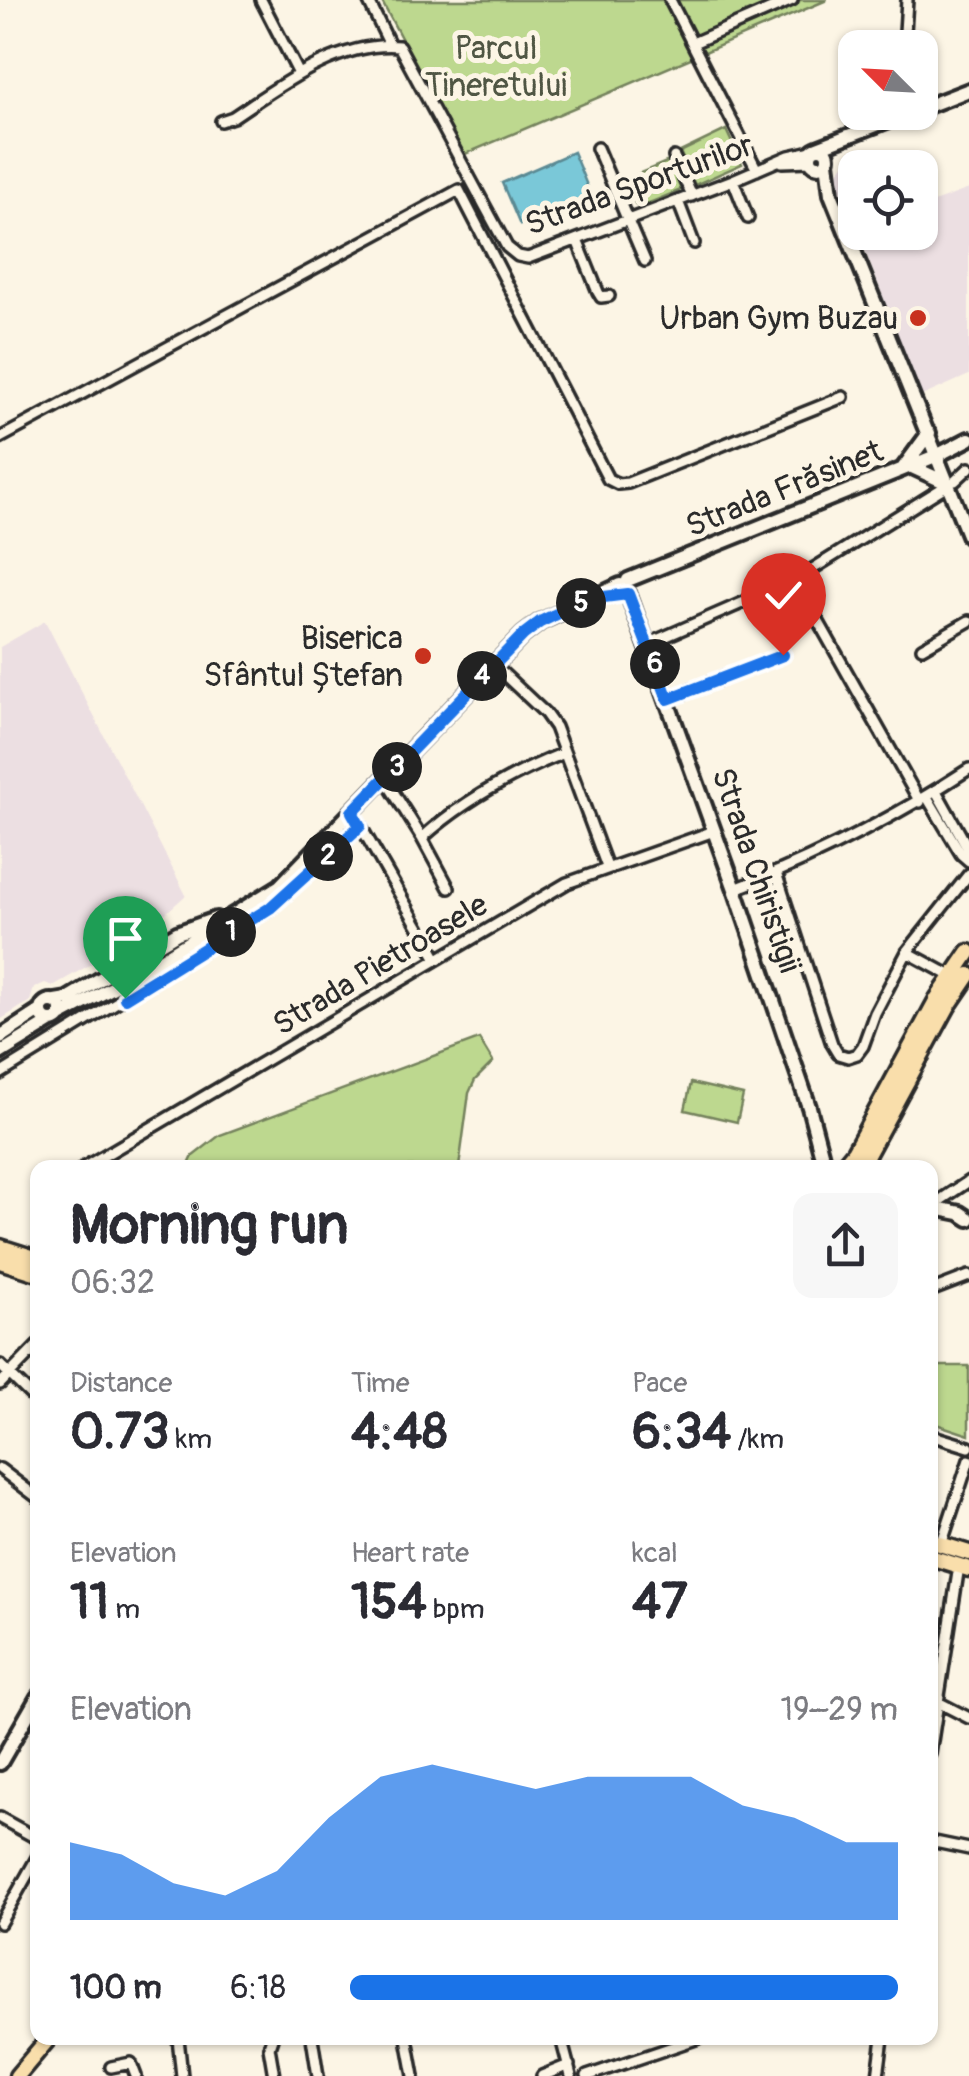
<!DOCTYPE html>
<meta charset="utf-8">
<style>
:root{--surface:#fff;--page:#f7f7f7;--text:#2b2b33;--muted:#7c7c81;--accent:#1a73e8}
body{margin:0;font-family:Pangolin,sans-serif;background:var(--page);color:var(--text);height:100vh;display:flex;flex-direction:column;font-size:38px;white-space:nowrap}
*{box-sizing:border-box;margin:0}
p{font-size:32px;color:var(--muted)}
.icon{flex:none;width:55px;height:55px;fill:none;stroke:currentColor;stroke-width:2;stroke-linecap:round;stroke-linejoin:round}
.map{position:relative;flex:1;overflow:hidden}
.panel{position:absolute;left:30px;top:1160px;width:908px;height:885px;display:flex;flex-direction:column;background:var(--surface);border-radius:20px;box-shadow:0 2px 8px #0004}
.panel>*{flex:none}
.needle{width:65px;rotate:294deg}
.fabs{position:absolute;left:838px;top:30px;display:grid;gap:20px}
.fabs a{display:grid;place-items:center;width:100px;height:100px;border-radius:20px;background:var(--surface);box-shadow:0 2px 8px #0004;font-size:50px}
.pin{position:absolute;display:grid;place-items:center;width:85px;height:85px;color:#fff;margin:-102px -42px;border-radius:50% 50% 50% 0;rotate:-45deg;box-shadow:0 0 10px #0007}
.pin .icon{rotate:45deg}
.km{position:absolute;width:50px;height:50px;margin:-25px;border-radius:50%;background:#222;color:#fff;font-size:28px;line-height:50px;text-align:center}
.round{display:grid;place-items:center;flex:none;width:105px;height:105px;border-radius:20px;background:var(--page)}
.overview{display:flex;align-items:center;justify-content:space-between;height:170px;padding:0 40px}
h1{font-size:55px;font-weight:700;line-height:75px}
.figures{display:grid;grid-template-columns:repeat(3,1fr);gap:15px;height:170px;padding:10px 40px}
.figures div{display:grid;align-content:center}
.figures b{font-size:50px;font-weight:700}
.figures small{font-size:28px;font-weight:400}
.figures p{font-size:28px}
.chart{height:280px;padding:20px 40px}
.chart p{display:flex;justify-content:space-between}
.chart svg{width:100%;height:180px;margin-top:10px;fill:var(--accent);opacity:.7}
ul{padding:0 40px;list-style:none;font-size:32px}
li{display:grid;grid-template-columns:160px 120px 1fr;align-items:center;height:75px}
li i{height:25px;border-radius:12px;background:var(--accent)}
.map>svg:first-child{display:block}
.built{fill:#ecdfe2}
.green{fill:#bdd88f;stroke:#74825d;stroke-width:2.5}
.water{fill:#7ac8d8;stroke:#5a8993;stroke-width:2.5}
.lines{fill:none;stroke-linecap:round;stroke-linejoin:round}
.street-casing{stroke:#2b2b2b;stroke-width:16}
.secondary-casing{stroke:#2b2b2b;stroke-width:20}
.primary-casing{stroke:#2b2b2b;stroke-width:21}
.street{stroke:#fcf5e5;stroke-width:9}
.secondary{stroke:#fcf5e5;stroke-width:12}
.primary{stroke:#f9deab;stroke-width:14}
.route-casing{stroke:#fff;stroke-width:20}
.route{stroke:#1a73e8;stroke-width:12}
.poi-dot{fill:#c8321e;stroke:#fcf5e5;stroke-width:4}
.labels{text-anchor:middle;stroke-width:10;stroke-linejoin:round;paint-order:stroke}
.park-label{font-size:32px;fill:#505644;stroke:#fcf5e5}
.street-label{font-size:32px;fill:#2b2b2b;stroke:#fcf5e5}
.poi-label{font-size:32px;fill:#2b2b2b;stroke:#fcf5e5;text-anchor:end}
</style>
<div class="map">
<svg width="969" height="2076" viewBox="0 0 969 2076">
<rect width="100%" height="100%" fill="#fcf5e5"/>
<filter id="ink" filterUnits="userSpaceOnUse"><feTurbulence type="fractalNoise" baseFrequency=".01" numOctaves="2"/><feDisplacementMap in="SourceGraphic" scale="20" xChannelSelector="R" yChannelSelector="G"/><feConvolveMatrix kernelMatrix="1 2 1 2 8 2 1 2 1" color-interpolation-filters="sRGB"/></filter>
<g filter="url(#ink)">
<!-- built -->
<path class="built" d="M876,148L884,167L855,168V225L835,177L845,163Z
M969,189V375L922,396L858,233L920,232V207Z
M45,621L186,895L140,936L53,986L45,983L34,988L30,1001L0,1020V647Z"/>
<!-- green -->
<path class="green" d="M381,0H827L463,155Z
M726,130L742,164L695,185L680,152Z
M669,161L681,190L642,206L636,205L624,180Z
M479,1039L493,1062L475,1080L469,1093L459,1167H188L193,1156L220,1135Z
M691,1083L743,1095L737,1122L685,1110Z
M930,1366H969V1435L930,1422Z"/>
<!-- water -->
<path class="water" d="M573,152L591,195L520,225L502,183Z"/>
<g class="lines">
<defs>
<path id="street" d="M261,0L299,74
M368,0L390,45
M670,0L757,170
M693,43L792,0
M904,48L907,0
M221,121L233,117C281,85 338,41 399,46L507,247L518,256L528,258L733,180L789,156L812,151
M597,148L645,261
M674,157L692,196
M782,162L811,161
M733,180L748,218
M678,201L694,243
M577,240L598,292L601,297L609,296
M0,438L459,190L608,479L618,484L628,483L843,397
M955,481L969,468
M795,580L920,802
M648,644L795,580L949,484
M922,648L969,621
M493,664L545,713L555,727L607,867
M668,699L783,655
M385,779L422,838L449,888
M936,791L969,850
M927,797L961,854L969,861
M352,811L437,959
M422,838C464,800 512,774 564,753
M776,873L832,1044L838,1054L848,1057L857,1054L863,1046L875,1013L907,952L969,874
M735,889C818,857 894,818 969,769
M907,952L953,977
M0,1074L270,908L361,826
M83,1168L567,883L714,831
M930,1207L969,1181
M930,1291L969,1276
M0,1365L38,1402
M0,1384L38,1345
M930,1435L969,1447
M0,1469L38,1498
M941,1545L969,1460
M930,1698L969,1718
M930,1754L959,1566
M0,1818L38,1839
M930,1841L969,1849
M0,1923L38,1856
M178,2038L182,2076
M272,2038L269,2047L274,2076
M312,2038L318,2076
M407,2038L414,2076
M561,2038L571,2076
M111,2067L131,2063L136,2076
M542,2076L569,2065
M587,2076L699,2038
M878,2076L883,2038"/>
<path id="secondary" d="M920,109L969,90
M810 157a9 9 0 1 1 18 0a9 9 0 1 1-18 0Z
M817,148L910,112
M827,162L831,194L969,537
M910,466L949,484
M904,467L929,433
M628,580L938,455L969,439
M628,593L735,889L809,1107L825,1168
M41 1011a10 10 0 1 1 20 0a10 10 0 1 1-20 0Z
M55,1001L67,999L177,933L216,919
M60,1016L134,976L280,886L523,635L540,622L620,585
M0,1037L40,1011
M0,1053L52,1021
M930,1207L960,1213L969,1219
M0,1763L38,1697"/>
<path id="primary" d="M841,1168L854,1152L937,999L969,952
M860,1168L948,1006L969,975
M0,1247L38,1259
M0,1261L38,1273
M930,1541L969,1553
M930,1557L969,1569
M17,2076L49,2038"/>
</defs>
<!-- street casing -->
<use href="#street" class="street-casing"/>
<!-- secondary casing -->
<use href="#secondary" class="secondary-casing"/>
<!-- primary casing -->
<use href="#primary" class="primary-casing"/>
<!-- street -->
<use href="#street" class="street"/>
<!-- secondary -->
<use href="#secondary" class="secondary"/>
<!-- primary -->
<use href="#primary" class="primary"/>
</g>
</g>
<g class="lines" filter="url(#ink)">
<defs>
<path id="route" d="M125,998L270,908L360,826L352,812L523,635L540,622L588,599L628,594L668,699L783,655"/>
</defs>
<!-- route casing -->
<use href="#route" class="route-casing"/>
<!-- route -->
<use href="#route" class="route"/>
</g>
<!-- markers -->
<g class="poi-dot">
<circle cx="918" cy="318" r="10"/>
<circle cx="423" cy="656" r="10"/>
</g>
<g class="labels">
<!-- park labels -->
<g class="park-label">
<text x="496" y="59">Parcul<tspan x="496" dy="37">Tineretului</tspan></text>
</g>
<!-- street labels -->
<g class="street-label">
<text transform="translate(639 184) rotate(-20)" y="11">Strada Sporturilor</text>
<text transform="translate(784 488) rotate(-22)" y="11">Strada Frăsinet</text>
<text transform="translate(757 870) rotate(71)" y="11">Strada Chiristigii</text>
<text transform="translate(380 964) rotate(-31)" y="11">Strada Pietroasele</text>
</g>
<!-- poi labels -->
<g class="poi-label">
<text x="898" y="329">Urban Gym Buzau</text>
<text x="403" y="649">Biserica<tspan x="403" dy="37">Sfântul Ștefan</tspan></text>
</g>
</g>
</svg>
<div class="fabs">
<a><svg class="needle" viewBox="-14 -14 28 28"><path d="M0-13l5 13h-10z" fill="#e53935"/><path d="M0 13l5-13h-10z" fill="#7c7c81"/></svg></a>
<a><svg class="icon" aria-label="locate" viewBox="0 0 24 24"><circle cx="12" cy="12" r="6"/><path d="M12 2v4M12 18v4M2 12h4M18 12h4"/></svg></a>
</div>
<div class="pin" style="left:125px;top:998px;background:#1e9e55"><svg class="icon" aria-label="arrive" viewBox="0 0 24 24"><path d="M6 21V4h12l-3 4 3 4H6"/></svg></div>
<div class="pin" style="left:783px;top:655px;background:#d93025"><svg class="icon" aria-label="check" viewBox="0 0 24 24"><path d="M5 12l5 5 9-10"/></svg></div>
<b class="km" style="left:231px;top:932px">1</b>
<b class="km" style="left:328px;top:856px">2</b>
<b class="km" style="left:397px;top:767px">3</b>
<b class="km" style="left:482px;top:676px">4</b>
<b class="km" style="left:581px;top:603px">5</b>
<b class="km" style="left:655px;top:664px">6</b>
<section class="panel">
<div class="overview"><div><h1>Morning run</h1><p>06:32</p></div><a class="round"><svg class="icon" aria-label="share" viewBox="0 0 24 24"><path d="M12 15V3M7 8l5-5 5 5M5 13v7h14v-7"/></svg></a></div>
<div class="figures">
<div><p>Distance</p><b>0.73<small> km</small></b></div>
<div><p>Time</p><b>4:48</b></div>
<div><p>Pace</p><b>6:34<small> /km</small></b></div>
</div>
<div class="figures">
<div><p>Elevation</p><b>11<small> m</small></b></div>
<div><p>Heart rate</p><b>154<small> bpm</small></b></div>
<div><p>kcal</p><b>47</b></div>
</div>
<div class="chart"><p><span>Elevation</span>19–29 m</p>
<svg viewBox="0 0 160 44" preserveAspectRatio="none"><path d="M0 44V25L10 28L20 35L30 38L40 32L50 19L60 9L70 6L80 9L90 12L100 9L110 9L120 9L130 16L140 19L150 25L160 25V44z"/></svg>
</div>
<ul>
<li><b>100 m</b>6:18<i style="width:100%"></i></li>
</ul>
</section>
</div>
